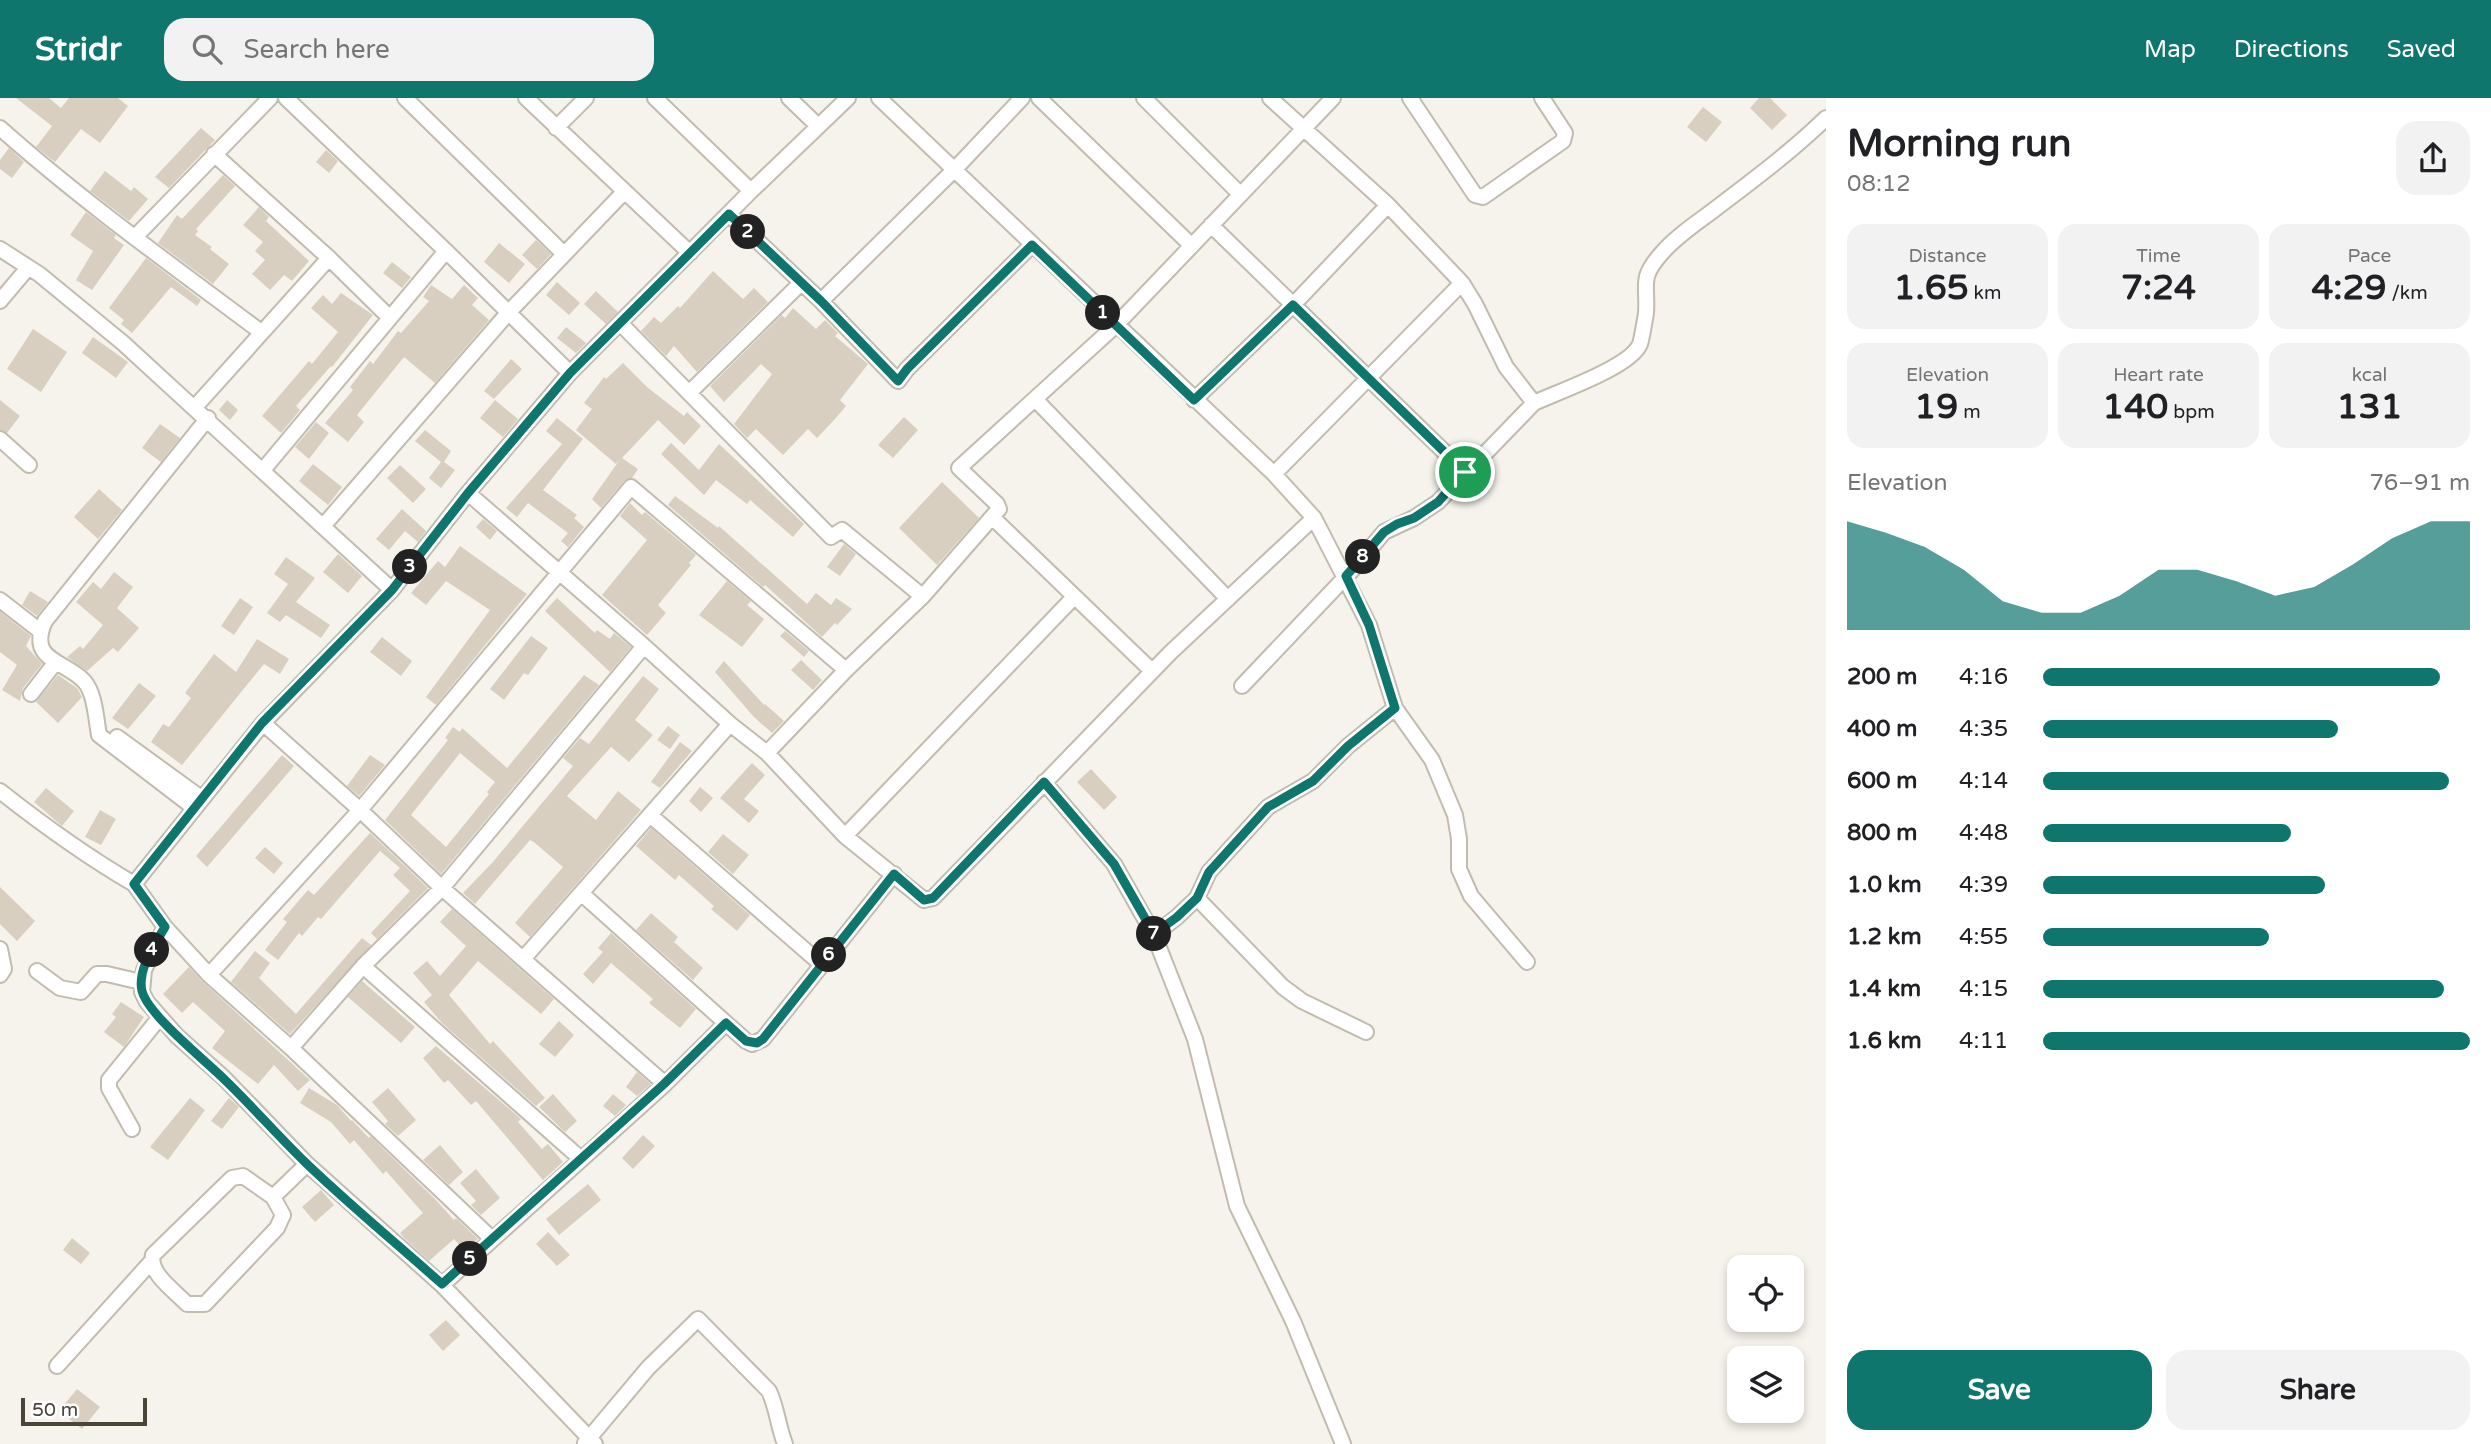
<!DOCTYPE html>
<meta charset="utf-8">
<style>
:root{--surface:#fff;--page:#f2f2f2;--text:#202124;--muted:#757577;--accent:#0f766e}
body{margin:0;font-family:"Varela Round",sans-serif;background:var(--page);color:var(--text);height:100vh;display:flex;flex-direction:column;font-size:26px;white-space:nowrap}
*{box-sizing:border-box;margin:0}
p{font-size:23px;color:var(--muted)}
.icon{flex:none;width:38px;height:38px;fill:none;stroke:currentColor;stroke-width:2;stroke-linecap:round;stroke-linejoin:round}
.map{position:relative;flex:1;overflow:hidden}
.panel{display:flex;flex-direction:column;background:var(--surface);width:665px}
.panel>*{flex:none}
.fabs{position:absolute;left:1727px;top:1157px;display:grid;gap:14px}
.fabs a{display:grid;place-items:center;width:77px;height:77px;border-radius:14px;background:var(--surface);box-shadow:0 4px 10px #0003;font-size:35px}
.scale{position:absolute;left:21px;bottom:18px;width:126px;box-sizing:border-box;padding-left:7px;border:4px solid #4b4439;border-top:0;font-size:19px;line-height:24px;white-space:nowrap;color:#4b4439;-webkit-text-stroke:5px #fff;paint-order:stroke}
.pin{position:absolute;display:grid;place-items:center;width:60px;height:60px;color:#fff;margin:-30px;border:4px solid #fff;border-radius:50%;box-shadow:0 2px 7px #0007}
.km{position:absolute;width:35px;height:35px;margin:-18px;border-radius:50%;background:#222;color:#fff;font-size:19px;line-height:35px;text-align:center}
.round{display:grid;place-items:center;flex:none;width:74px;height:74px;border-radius:21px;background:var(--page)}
.head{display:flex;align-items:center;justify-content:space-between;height:119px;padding:0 21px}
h1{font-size:38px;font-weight:700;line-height:52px}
.figures{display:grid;grid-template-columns:repeat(3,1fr);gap:10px;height:119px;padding:7px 21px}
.figures div{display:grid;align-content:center;border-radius:18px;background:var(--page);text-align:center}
.figures b{font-size:35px;font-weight:700}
.figures small{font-size:19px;font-weight:400}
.figures p{font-size:19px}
.chart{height:196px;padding:14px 21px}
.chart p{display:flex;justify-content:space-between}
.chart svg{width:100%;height:126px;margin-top:7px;fill:var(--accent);opacity:.7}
.action{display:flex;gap:14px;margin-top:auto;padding:14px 21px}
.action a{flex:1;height:80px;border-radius:21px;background:var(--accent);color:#fff;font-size:28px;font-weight:700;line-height:80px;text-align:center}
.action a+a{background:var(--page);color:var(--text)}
ul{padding:0 21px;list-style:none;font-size:23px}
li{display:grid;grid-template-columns:112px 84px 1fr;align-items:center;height:52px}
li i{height:18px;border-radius:9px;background:var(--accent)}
header{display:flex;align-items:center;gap:42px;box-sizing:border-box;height:98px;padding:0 35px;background:var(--accent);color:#fff}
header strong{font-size:33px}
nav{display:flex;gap:38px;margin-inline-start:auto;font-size:24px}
.search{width:490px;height:63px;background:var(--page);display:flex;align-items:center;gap:18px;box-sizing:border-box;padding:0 24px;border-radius:21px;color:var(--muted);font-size:26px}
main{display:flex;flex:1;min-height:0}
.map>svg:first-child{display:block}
.building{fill:#d8cfc1;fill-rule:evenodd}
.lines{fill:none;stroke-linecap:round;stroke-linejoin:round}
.street-casing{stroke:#c2bbae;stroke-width:18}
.street{stroke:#fff;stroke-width:14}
.route-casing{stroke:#fff;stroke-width:14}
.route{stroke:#0f766e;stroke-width:9}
</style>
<header>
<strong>Stridr</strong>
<div class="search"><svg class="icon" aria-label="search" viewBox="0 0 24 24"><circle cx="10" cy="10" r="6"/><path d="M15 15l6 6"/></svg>Search here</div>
<nav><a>Map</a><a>Directions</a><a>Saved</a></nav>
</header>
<main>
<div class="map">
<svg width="1826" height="1346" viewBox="0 0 1826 1346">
<rect width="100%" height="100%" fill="#f6f3ec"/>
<!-- building -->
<path class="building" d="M16,0H49L61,10L69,0H118L128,8L100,45L81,31L55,64L36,49L52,28Z
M1759,0H1770L1787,17L1772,32L1750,10Z
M1703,9L1722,24L1706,44L1687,29Z
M201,30L215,42L169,90L155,79Z
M9,50L24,64L12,80L0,71V62Z
M326,52L338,63L329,75L316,64Z
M105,73L131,93L134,89L148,101L129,123L90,93Z
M223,77L235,88L196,131L198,133L195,137L212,149L210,151L229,166L213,186L158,145L177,117L182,121Z
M259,109L269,119L266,123L309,163L292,183L284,177L270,192L252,176L265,162L255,153L263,144L243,127Z
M86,114L116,137L114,140L124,147L92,192L76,182L93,153L70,137Z
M536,142L551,156L537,171L522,157Z
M499,145L525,166L509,185L484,164Z
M146,160L201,202L197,208L171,189L132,235L121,226L124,222L109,210Z
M392,164L411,179L402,190L383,175Z
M713,173L743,201L754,190L768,204L697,274L674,248L666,258L641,233L654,219L661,225L678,208L680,210Z
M557,184L580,205L569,217L546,197Z
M431,187L452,201L464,187L478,200L472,207L489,222L435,285L404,259L357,317L364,324L348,344L325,325L353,292L350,289L370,263L373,266L398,233L401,235L429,203L423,199Z
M596,193L618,214L606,226L584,206Z
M341,195L373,217L332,269L331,268L296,308L300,312L281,335L262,318L309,263L312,266L338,234L311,210L323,197L332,206Z
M793,210L816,231L825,222L838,235L835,238L868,266L840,302L846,308L835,321L817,340L808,331L783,357L756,331L747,340L734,326L772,276L761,266L724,304L710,288L782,217L785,220Z
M566,229L586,245L576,255L557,240Z
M33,231L67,254L41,294L7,271Z
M93,239L128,264L116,280L82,255Z
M511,261L522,271L494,301L484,293Z
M623,265L647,289L684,318L687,314L701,328L684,347L658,322L622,360L638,371L632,380L624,383L601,410L592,401L621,360L616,366L576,332L592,311L584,305L604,279L606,281Z
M0,302L20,318L7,335L0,332Z
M227,302L238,312L230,322L219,312Z
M495,302L518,321L503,339L480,320Z
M904,319L918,332L893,360L878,347Z
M557,320L583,341L543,392L577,417L574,420L584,429L568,449L561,443L568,435L528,405L517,419L506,410L562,346L546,333Z
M316,324L329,335L309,361L295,349Z
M160,326L180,340L161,364L142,350Z
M425,332L451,353L444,364L455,372L441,390L429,380L441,364L415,343Z
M671,345L699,372L719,346L804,426L793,439L750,402L747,406L716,382L704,397L661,356Z
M313,366L342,389L328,407L299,383Z
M400,367L426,391L413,405L387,380Z
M942,384L979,420L937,467L899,430Z
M99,391L122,412L98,441L74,419Z
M675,398L718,430L719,428L807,506L816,495L831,507L836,500L852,511L837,527L835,525L822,539L765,487L763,489L668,407Z
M630,405L642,417L645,414L696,457L689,465L691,467L658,507L666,515L647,537L602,497L647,442L620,418Z
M402,411L426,433L418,444L405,433L389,452L376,441Z
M483,421L497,433L490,442L476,429Z
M844,446L856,456L840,478L827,469Z
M460,448L527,496L436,607L426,599L490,512L446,483L426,507L411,495L438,463L445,469Z
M338,456L362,478L348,495L323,474Z
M286,459L315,480L296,504L330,527L321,540L286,517L280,524L267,515L288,486L274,476Z
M114,474L133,489L117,510L139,530L118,554L113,550L87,573L67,559L80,548L83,551L103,527L76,504L93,484L101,491Z
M727,483L751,503L747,507L764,521L742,549L699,517Z
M30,493L48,504L37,518L22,507Z
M240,500L253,509L234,537L221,528Z
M557,500L595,535L597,532L610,541L614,535L631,549L610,574L545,513Z
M0,514L31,538L26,548L42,566L23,590L20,603L2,592L17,567L0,554Z
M785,533L809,553L804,559L780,538Z
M531,538L548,550L528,577L524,575L504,602L490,591Z
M382,539L412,563L401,578L370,554Z
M257,541L289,561L280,576L264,566L182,667L151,644L163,626L169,629L191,600L185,595L214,556L236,574Z
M801,562L822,582L813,592L791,572Z
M724,563L764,607L765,606L784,623L772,635L754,619L715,574Z
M58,577L77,590L82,599L58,625L36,604Z
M584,577L599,587L441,776L385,722L448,642L445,640L453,629L460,634L462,630L507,670ZM460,655L495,684L487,694L489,696L446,749L411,717Z
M643,578L659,591L635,622L653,637L629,664L611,649L567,698L596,722L618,693L641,712L530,839L515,825L563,769L535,745L530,742L475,806L463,795L492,765L573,668L563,660L580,640L589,646Z
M139,585L156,598L128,631L112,620Z
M668,628L680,637L670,651L657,642Z
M680,644L692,653L660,690L651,684Z
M282,657L294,668L207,769L196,758Z
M370,657L385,667L359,698L347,688Z
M752,665L765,677L744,701L759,713L749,725L720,700Z
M1091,671L1117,699L1104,712L1077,684Z
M700,689L713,700L701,714L689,703Z
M46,690L74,713L62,728L34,704Z
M100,712L116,721L101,747L85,739Z
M651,730L750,817L737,833L711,811L714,808L679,777L675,782L636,748Z
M370,735L428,790L377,841L371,835L410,793L393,777L400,770L380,753L321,821L318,819L302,838L299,835L278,862L265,852L287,824L283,821L308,792L314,797Z
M723,736L749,757L733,776L708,754Z
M265,749L283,765L274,776L255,760Z
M0,789L35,823L17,843L0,826Z
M452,811L554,901L541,916L478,863L449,897L490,946L493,943L545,1000L536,1008L442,925L424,904L432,897L413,875L427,863L440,878L466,848L440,824Z
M651,815L678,839L674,844L703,870L693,882L636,832Z
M611,835L696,911L680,930L649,905L653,901L611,865L593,886L583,876L603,854L598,850Z
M362,840L371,847L290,936L231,884L255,853L270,865L259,880L296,916Z
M189,869L203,884L310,982L298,993L274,967L258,986L212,950L225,933L193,904L182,915L163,896Z
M362,883L415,929L401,945L348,899Z
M121,904L144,919L124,949L104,934L116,919L112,916Z
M559,923L574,937L555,959L539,946Z
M436,948L521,1021L518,1024L542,1051L548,1046L563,1064L543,1082L476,1003L471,1007L448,982L444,985L423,960Z
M637,974L651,986L637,998L626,989Z
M309,990L337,1007L351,1023L352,1022L369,1040L370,1038L434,1100L454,1122L456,1120L478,1141L465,1153L454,1141L429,1163L405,1141L400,1135L423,1115L386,1073L383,1076L354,1042L350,1046L331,1024L300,1005Z
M388,990L416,1022L398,1038L385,1026L388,1023L372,1004Z
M553,996L577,1023L565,1034L539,1009Z
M613,996L626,1007L615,1018L603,1008Z
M190,1000L205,1012L168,1062L150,1049Z
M229,1000L239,1009L222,1031L211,1023Z
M643,1037L655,1048L633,1071L622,1060Z
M440,1047L463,1074L449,1087L423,1062Z
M476,1071L500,1100L481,1117L471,1107L476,1103L460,1085Z
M588,1086L601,1102L559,1137L546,1121Z
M321,1092L334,1107L315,1124L302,1109Z
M548,1134L570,1157L557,1168L536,1146Z
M72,1140L90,1155L81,1166L63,1152Z
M446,1222L460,1237L443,1253L429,1237Z
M77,1291L100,1309L82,1331L59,1313Z"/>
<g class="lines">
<defs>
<path id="street" d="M286,0L446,153L570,275
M405,0L564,156
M526,0L690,155
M655,0L751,93
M789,0L818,28
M879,0L1274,376L1314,420L1369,527L1395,610L1432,662L1455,717L1459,741V771L1471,798L1527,864
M1039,0L1191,147
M1144,0L1240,96
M1410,0L1475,97L1483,99L1563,43L1565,35L1542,0
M0,30C82,103 173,168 261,234
M556,30L586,0
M214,56L329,160L389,219
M729,116L821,203L898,283L907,271L1032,147
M1211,127L1465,374
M135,139L270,0
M0,151L39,176L123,245L392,492
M0,203L27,171
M821,203L955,71L1022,0
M620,225L831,439L842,432L922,498
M690,294L801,185
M1035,301L1228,501
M1194,302L1293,207L1388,107
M1534,305C1557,294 1631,269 1640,246C1642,240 1645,221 1646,215C1648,186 1639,181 1661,156C1677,137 1700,123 1719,108C1756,80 1793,52 1826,20
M195,309L329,160
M0,341L29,367
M263,372L446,153
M1274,376L1462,185
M468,395L644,548L730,626L767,655L845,738L924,802L933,800L1170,555L1314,420
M992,419L1152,573
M324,427L508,215L624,94
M0,502L40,533
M1242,588L1355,469L1384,434L1414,420L1438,404L1534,305L1506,269L1475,206L1462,185L1388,107L1270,0
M31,596L55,565
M263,625L360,712L442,790L665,986
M117,639L201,700
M767,655L846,572L923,498L999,411L997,406L959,370L1116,227L1333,0
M1044,684L1114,766L1154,837L1195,941L1237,1108L1293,1223L1343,1346
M0,693C43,727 86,758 134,786L263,625L392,492L468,395L570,275L751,93L848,0
M193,709L99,637C96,621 95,595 84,583C64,562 27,563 45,523L208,320
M650,717L821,866
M845,738L1074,499
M134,786L165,829L209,877
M581,795L746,943L752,946L763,941L894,776
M165,829L144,872L142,894L147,904L177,938L224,980L307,1066L442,1187
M1154,837L1177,819L1197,800
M0,851L4,871L0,877
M523,861L730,626
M363,868L581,1061
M37,873L60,890L81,894L97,876H107L141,884
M1366,934L1302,903L1283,889L1197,800L1209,774L1268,709L1313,683L1348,648L1395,610
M291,950L363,868L442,790L644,548
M132,1031L109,990V982L160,919
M273,1099L243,1078L232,1080L153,1157C148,1175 175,1193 187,1206H205L277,1130L283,1117L273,1099L307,1066
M492,1141L291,950L209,877L360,712L631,389L846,572
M57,1268L151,1164
M585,1345L648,1270L698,1221L769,1293C777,1310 778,1328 785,1346
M595,1346L442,1187L665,986L726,925"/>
</defs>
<!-- street casing -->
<use href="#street" class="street-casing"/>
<!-- street -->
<use href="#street" class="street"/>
</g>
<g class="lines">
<defs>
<path id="route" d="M729,116L821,203L898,283L907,271L1032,147L1194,302L1293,207L1465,374L1438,404L1414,420L1397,426L1384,434L1346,478L1369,527L1395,610L1348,648L1313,683L1268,709L1209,774L1197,800L1177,819L1154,836L1114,766L1044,684L933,800L924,802L894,776L763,941L757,945L746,943L726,925L664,986L442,1186C397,1146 351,1108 307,1066C279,1039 253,1009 225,982C206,963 148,917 142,893C137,872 155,846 165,829L134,786L262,625L392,492L468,395L570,275Z"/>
</defs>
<!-- route casing -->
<use href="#route" class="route-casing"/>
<!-- route -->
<use href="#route" class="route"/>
</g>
</svg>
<div class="fabs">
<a><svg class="icon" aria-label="locate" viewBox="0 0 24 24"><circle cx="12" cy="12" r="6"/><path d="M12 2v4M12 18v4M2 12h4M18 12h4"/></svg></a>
<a><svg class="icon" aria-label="layers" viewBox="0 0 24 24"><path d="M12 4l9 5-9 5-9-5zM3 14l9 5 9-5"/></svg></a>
</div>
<div class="scale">50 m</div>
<div class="pin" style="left:1465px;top:374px;background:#1e9e55"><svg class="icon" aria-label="arrive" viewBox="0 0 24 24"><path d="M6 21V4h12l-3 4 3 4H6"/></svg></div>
<b class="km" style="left:1103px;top:215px">1</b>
<b class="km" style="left:748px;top:134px">2</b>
<b class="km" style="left:410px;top:469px">3</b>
<b class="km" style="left:152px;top:852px">4</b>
<b class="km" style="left:470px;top:1161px">5</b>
<b class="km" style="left:829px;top:857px">6</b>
<b class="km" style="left:1154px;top:836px">7</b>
<b class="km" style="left:1363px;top:459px">8</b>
</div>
<section class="panel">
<div class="head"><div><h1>Morning run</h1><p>08:12</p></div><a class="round"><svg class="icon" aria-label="share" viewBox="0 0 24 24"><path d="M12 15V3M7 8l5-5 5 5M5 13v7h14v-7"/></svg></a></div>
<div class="figures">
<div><p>Distance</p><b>1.65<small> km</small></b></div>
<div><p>Time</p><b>7:24</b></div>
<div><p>Pace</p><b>4:29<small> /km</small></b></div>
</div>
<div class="figures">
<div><p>Elevation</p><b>19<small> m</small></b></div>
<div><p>Heart rate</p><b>140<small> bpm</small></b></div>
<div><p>kcal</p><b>131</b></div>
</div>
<div class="chart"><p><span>Elevation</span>76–91 m</p>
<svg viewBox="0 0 160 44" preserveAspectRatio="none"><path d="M0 44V6L10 10L20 15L30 23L40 34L50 38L60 38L70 32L80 23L90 23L100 27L110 32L120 29L130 21L140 12L150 6L160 6V44z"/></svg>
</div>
<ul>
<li><b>200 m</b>4:16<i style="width:93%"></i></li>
<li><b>400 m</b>4:35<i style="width:69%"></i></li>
<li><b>600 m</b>4:14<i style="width:95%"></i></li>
<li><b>800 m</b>4:48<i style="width:58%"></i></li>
<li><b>1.0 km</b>4:39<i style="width:66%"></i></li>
<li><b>1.2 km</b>4:55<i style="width:53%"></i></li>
<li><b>1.4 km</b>4:15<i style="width:94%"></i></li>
<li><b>1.6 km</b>4:11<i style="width:100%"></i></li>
</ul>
<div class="action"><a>Save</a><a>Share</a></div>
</section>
</main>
